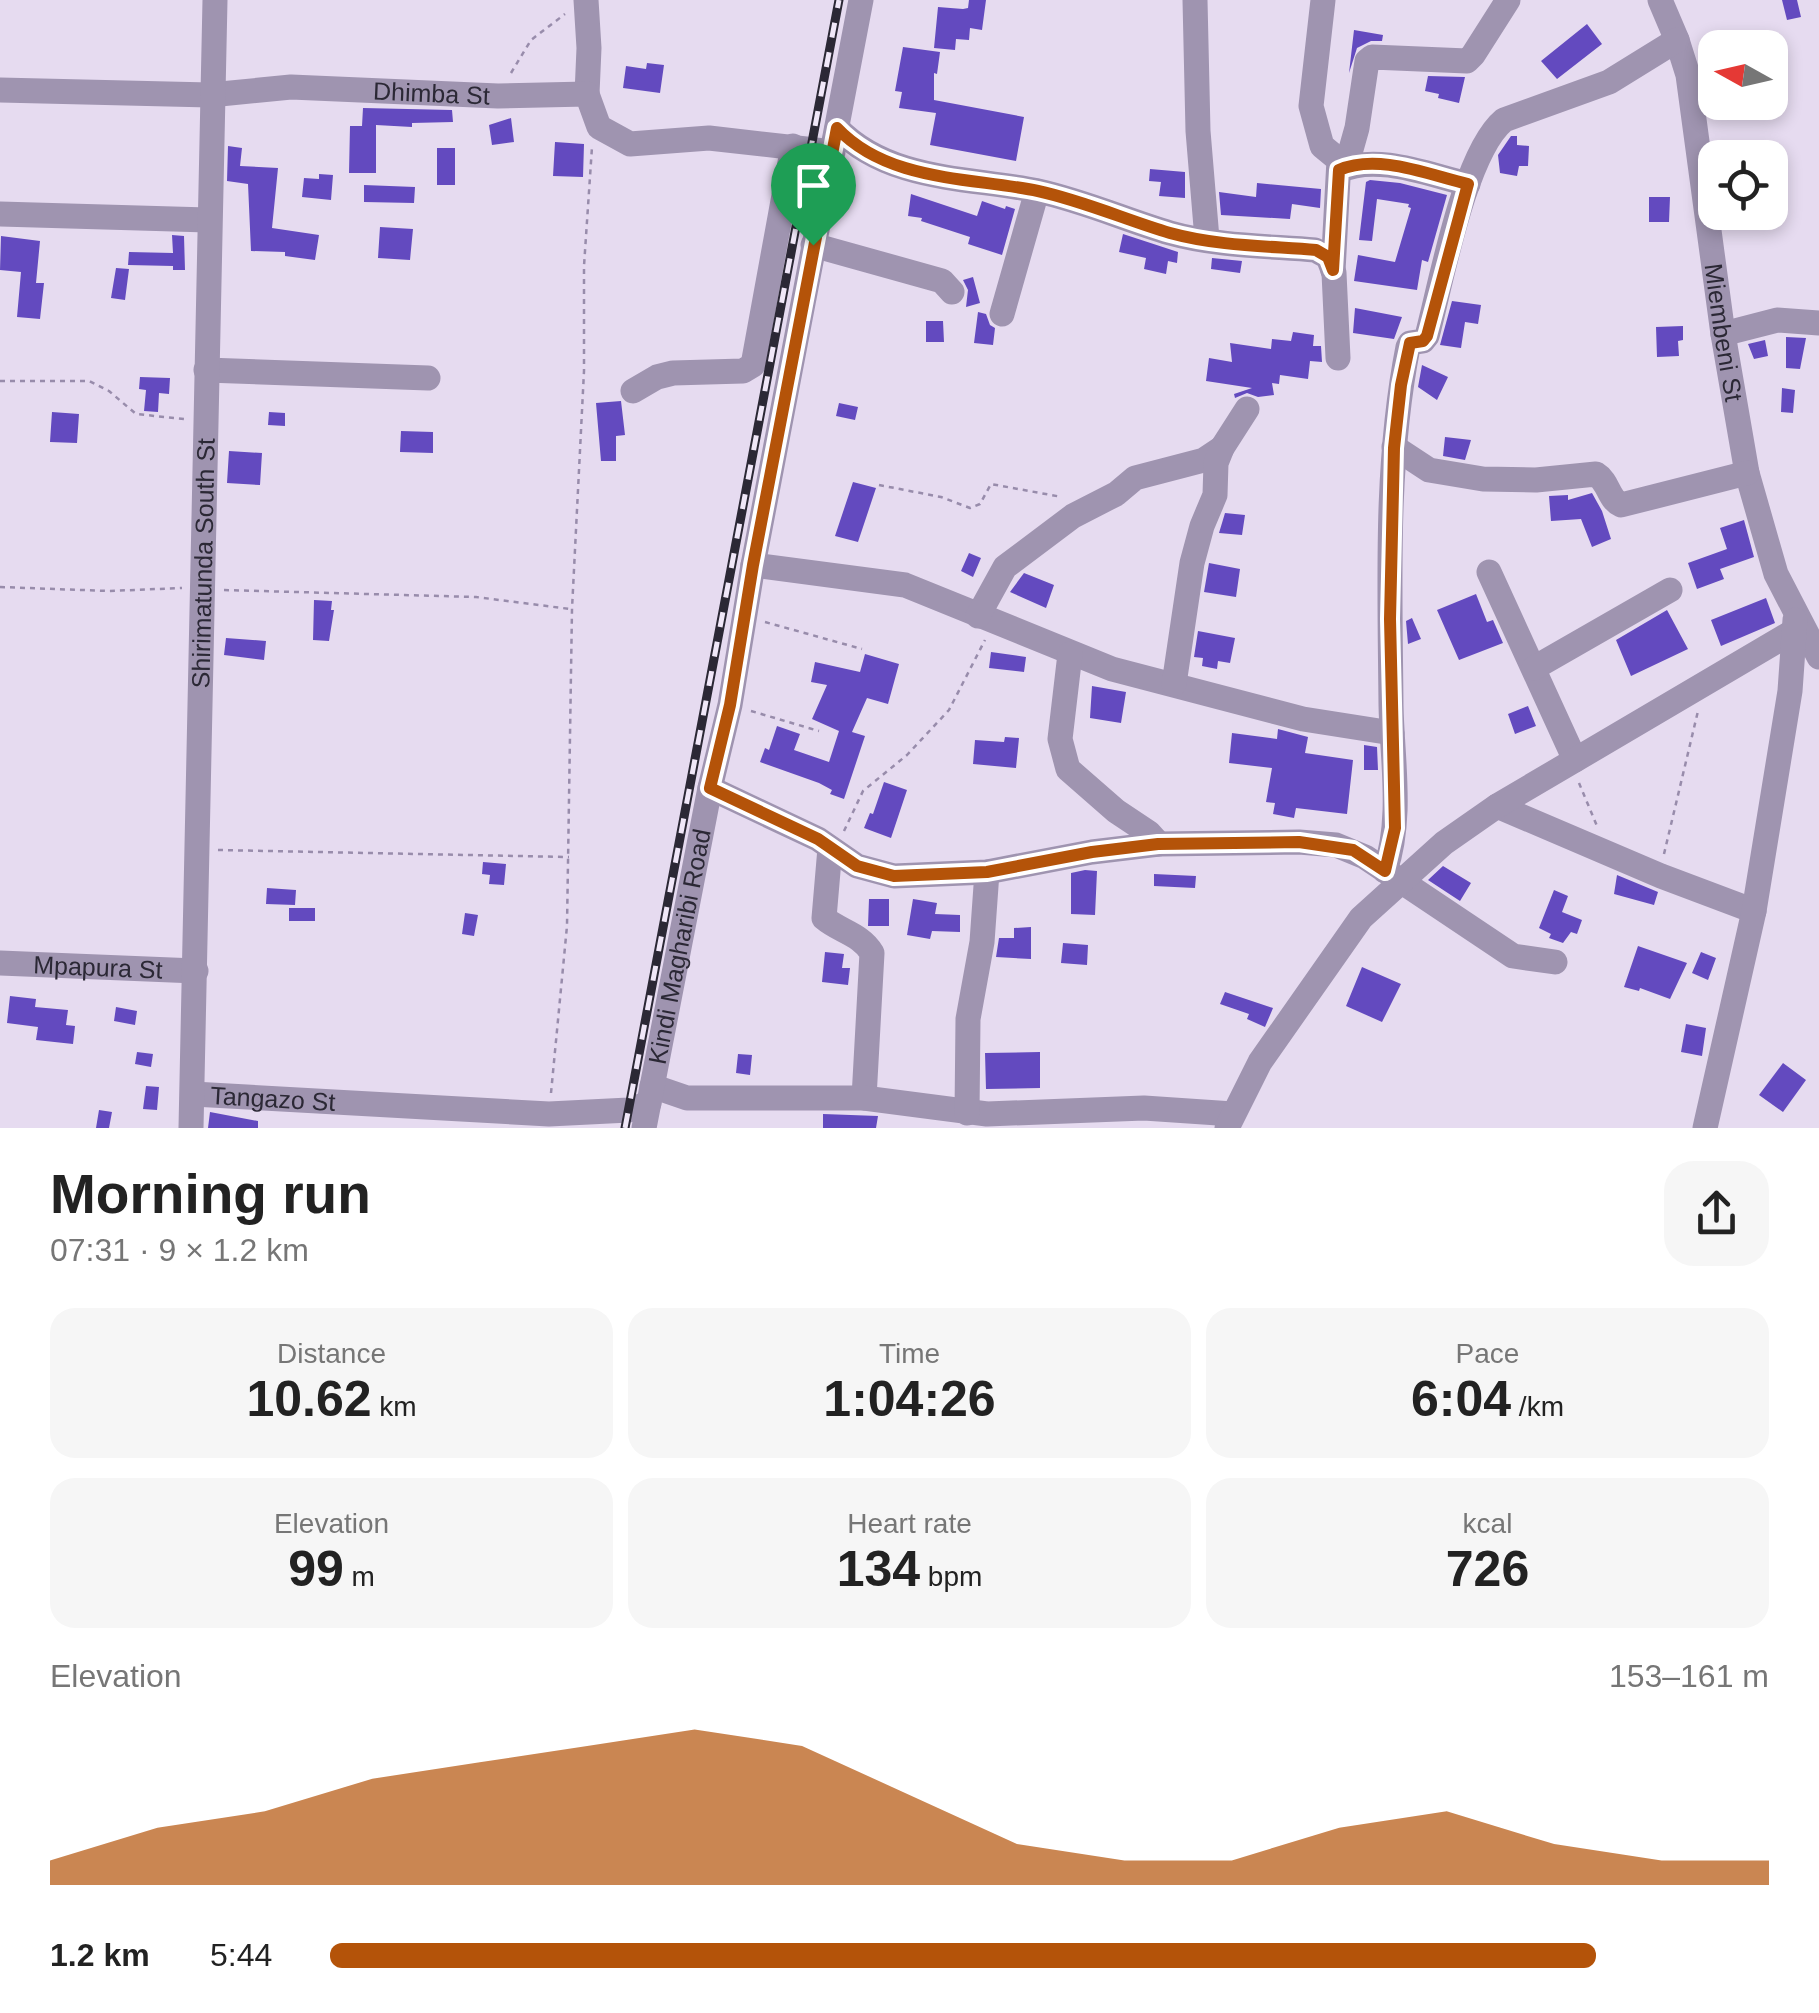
<!DOCTYPE html>
<meta charset="utf-8">
<style>
:root{--surface:#fff;--page:#f6f6f6;--text:#222;--muted:#767676;--accent:#b45309}
body{margin:0;font-family:Arial,sans-serif;background:var(--page);color:var(--text);height:100vh;display:flex;flex-direction:column;font-size:38px;white-space:nowrap}
*{box-sizing:border-box;margin:0}
p{font-size:32px;color:var(--muted)}
.icon{flex:none;width:55px;height:55px;fill:none;stroke:currentColor;stroke-width:2;stroke-linecap:round;stroke-linejoin:round}
.map{position:relative;height:1128px;overflow:hidden}
.sheet{display:flex;flex-direction:column;background:var(--surface);flex:1}
.sheet>*{flex:none}
.needle{width:65px;rotate:278deg}
.fabs{position:absolute;left:1698px;top:30px;display:grid;gap:20px}
.fabs a{display:grid;place-items:center;width:90px;height:90px;border-radius:20px;background:var(--surface);box-shadow:0 5px 15px #0003;font-size:50px}
.pin{position:absolute;display:grid;place-items:center;width:85px;height:85px;color:#fff;margin:-102px -42px;border-radius:50% 50% 50% 0;rotate:-45deg;box-shadow:0 0 10px #0007}
.pin .icon{rotate:45deg}
.round{display:grid;place-items:center;flex:none;width:105px;height:105px;border-radius:30px;background:var(--page)}
.head{display:flex;align-items:center;justify-content:space-between;height:170px;padding:0 50px}
h1{font-size:55px;font-weight:700;line-height:75px}
.stats{display:grid;grid-template-columns:repeat(3,1fr);gap:15px;height:170px;padding:10px 50px}
.stats div{display:grid;align-content:center;border-radius:25px;background:var(--page);text-align:center}
.stats b{font-size:50px;font-weight:700}
.stats small{font-size:28px;font-weight:400}
.stats p{font-size:28px}
.chart{height:280px;padding:20px 50px}
.chart p{display:flex;justify-content:space-between}
.chart svg{width:100%;height:180px;margin-top:10px;fill:var(--accent);opacity:.7}
ul{padding:0 50px;list-style:none;font-size:32px}
li{display:grid;grid-template-columns:160px 120px 1fr;align-items:center;height:75px}
li i{height:25px;border-radius:12px;background:var(--accent)}
.map>svg:first-child{display:block}
.building{fill:#634abf}
.lines{fill:none;stroke-linecap:round;stroke-linejoin:round}
.path{stroke:#988cab;stroke-width:2.5;stroke-dasharray:5 5;stroke-linecap:butt}
.minor{stroke:#9f94b0;stroke-width:25}
.rail-casing{stroke:#2b2835;stroke-width:9}
.rail{stroke:#f0e7f8;stroke-width:5;stroke-dasharray:15;stroke-linecap:butt}
.route-casing{stroke:#fff;stroke-width:20}
.route{stroke:#b45309;stroke-width:12}
.labels{text-anchor:middle;stroke-width:10;stroke-linejoin:round;paint-order:stroke}
.street-label{font-size:25px;fill:#2b2835;stroke:#f0e7f8}
</style>
<div class="map">
<svg width="1819" height="1128" viewBox="0 0 1819 1128">
<rect width="100%" height="100%" fill="#e6dbf0"/>
<!-- building -->
<path class="building" d="M969,0H986L982,30L970,28L969,40L956,39L955,50L934,48L938,7L963,9L968,8Z
M1782,0H1797L1801,17L1787,20Z
M1587,24L1602,44L1557,79L1541,61Z
M1354,30L1383,35L1382,41H1371L1357,48L1349,73Z
M903,47L940,52L937,74L934,73V100L1024,117L1016,161L930,145L936,113L899,108L902,92L895,91Z
M647,63L664,65L660,93L623,88L626,66L646,69Z
M1428,76L1465,77L1459,103L1438,98L1439,94L1425,91Z
M363,108L452,110L453,122L412,123V127L376,125V173H349L350,126H362Z
M511,118L514,142L492,145L489,125Z
M1511,136H1517V145L1529,146L1528,166H1519L1517,176L1500,173L1498,155Z
M555,142L584,144L583,177L553,176Z
M228,146L242,148L240,166L278,168L272,228L319,235L315,260L285,256V252L251,251L248,184L227,181Z
M437,148H455V185H437Z
M1150,169L1185,172V198L1159,196L1161,182L1149,181Z
M319,174L333,175L331,200L302,197L304,178L319,179Z
M1370,180L1400,183L1447,195L1428,262L1422,260L1417,290L1354,281L1358,255L1395,262L1411,208L1408,207L1409,204L1377,199L1372,241L1359,240L1366,182Z
M1257,183L1321,189L1320,208L1292,204L1290,219L1221,215L1219,192L1256,197Z
M364,185L415,187L414,203L364,202Z
M911,194L977,216L982,201L1005,209L1006,206L1015,209L1002,255L968,244L970,237L921,221L922,218L908,216Z
M1649,197H1670L1669,222H1649Z
M380,227L413,229L410,260L378,258Z
M1123,234L1178,252L1177,263L1168,261L1166,274L1144,269L1146,258L1119,252Z
M172,235L184,236L185,270H173V266L128,265L129,252L173,253Z
M1,236L40,241L36,283H44L40,319L17,317L21,272L0,270Z
M1212,258L1242,261L1240,273L1211,269Z
M116,268L129,269L125,300L111,298Z
M973,277L980,303L966,307L968,290L963,280Z
M1452,301L1481,305L1478,324L1465,322L1461,348L1440,345Z
M1355,308L1402,317L1394,339L1353,333Z
M978,312L986,314L990,325L995,328L993,345L974,343Z
M926,321H943L944,342H926Z
M1683,326V340L1678,341L1679,356L1657,357L1656,327Z
M1293,332L1314,335L1313,346H1321L1322,362L1310,361L1308,379L1280,375L1279,384L1272,383L1274,395L1258,397L1247,393L1235,398L1234,394L1252,388L1206,381L1209,358L1232,362L1230,343L1271,349L1272,339L1291,341Z
M1786,337L1806,338L1800,369L1786,368Z
M1765,340L1768,356L1754,359L1748,344Z
M1422,365L1448,377L1437,400L1418,387Z
M140,377L170,378L169,394L159,393L158,412L144,411L146,390L139,389Z
M1782,388L1795,390L1793,413L1781,412Z
M621,401L625,435L616,436V461H601L596,403Z
M839,403L858,407L855,420L836,416Z
M52,412L79,414L77,443L50,442Z
M269,412L285,413V426L268,425Z
M401,431L433,432V453L400,452Z
M1445,437L1471,440L1465,460L1443,456Z
M229,451L262,453L260,485L227,483Z
M853,482L876,488L858,542L835,536Z
M1592,493L1602,511L1611,539L1592,547L1581,519L1551,521L1549,496L1568,495V500Z
M1225,513L1245,515L1242,535L1219,533Z
M1744,520L1754,557L1720,569L1724,579L1697,589L1688,563L1727,549L1720,528Z
M969,553L981,558L973,577L961,571Z
M1209,563L1240,569L1236,597L1204,592Z
M1024,573L1054,585L1046,608L1010,592Z
M1476,594L1487,622L1493,620L1503,643L1459,660L1437,610Z
M1766,598L1775,623L1721,646L1711,620Z
M314,600L332,601L331,610H334L329,641L313,640Z
M1667,610L1688,649L1631,676L1616,640Z
M1412,618L1421,639L1408,644L1406,621Z
M1198,631L1235,638L1230,663L1218,661L1217,669L1202,666L1203,658L1194,657Z
M226,638L266,641L264,660L224,655Z
M991,652L1026,657L1024,672L989,668Z
M865,654L899,664L888,704L867,698L852,732L865,736L844,799L830,794L832,790L819,783L760,762L765,748L769,750L777,726L800,734L794,750L829,762L839,731L812,719L827,685L811,682L815,662L860,672Z
M1092,686L1126,692L1121,723L1090,718Z
M1528,706L1536,726L1515,734L1508,714Z
M1278,729L1308,737L1305,753L1353,760L1347,814L1296,808L1294,818L1273,814L1275,803L1266,802L1272,768L1229,763L1232,733L1277,739Z
M1005,737L1019,738L1016,768L973,764L975,740L1004,742Z
M1364,745L1377,747L1378,770H1364Z
M884,782L907,790L891,838L864,828L870,813L873,814Z
M483,862L506,864L504,885L489,884L490,875L482,874Z
M1443,866L1471,883L1460,901L1428,880Z
M1085,870L1097,871L1095,915L1071,914V873Z
M1154,874L1196,876L1195,888L1154,886Z
M1617,875L1658,892L1654,905L1614,894Z
M267,888L296,890L295,905L266,904Z
M1554,890L1568,896L1562,912L1582,920L1577,934L1571,932L1563,943L1549,938L1551,934L1539,928Z
M869,899H889V926H868Z
M913,899L937,903L935,914L960,915V932L932,931L930,939L907,935Z
M289,908H315V921H289Z
M465,913L478,915L474,936L462,934Z
M1031,927V959L996,957L999,938H1014V928Z
M1063,943L1088,945L1087,965L1061,963Z
M1638,946L1687,963L1670,999L1640,988L1639,991L1624,987Z
M825,952L844,954L842,968H850L848,985L822,982Z
M1701,952L1716,958L1708,980L1692,973Z
M1362,967L1401,984L1382,1022L1346,1006Z
M1225,992L1273,1008L1265,1027L1247,1019L1249,1014L1220,1004Z
M10,996L36,999L35,1007L68,1010L66,1025L75,1026L73,1044L36,1040L38,1027L7,1023Z
M116,1007L137,1011L135,1025L114,1021Z
M1686,1024L1706,1028L1702,1056L1681,1052Z
M137,1052L153,1054L151,1067L135,1064Z
M1040,1052V1088L986,1089L985,1053Z
M738,1054L752,1055L750,1075L736,1073Z
M1783,1063L1806,1080L1783,1112L1759,1095Z
M146,1086L159,1087L157,1110L143,1109Z
M99,1110L112,1112L109,1128H96Z
M210,1112L258,1121V1128H208Z
M823,1114L878,1116L876,1128H823Z"/>
<g class="lines">
<!-- path -->
<path class="path" d="M511,73L531,40L565,14
M0,381H89L109,391L136,414L184,419
M879,485L941,497L970,508L980,504L991,484L1062,497
M0,587L109,591L182,588
M224,590L476,597L570,609
M765,622L862,649
M751,711L819,731
M1579,783L1597,826
M844,831L863,791L907,755L949,710L985,640
M218,850L569,857
M1664,854L1698,711
M551,1093L567,926L572,609L584,371V266L592,147"/>
<!-- minor -->
<g class="minor">
<path d="M586,0L589,48L587,94"/>
<path d="M1195,0L1198,131L1207,239"/>
<path d="M1323,0L1311,106L1322,146L1339,160L1333,271"/>
<path id="s1" d="M1660,0L1677,40L1688,75L1723,334L1747,473L1776,574L1819,657"/>
<path id="s2" d="M0,90L210,95L291,87L498,96L587,94L599,127L630,144L709,138L833,152"/>
<path d="M837,128C889,182 970,177 1038,191C1084,201 1126,220 1170,233C1216,246 1268,246 1315,250L1328,257L1334,273L1338,358"/>
<path d="M1346,167L1357,128L1367,61L1372,57L1467,61L1473,55L1508,0"/>
<path d="M1339,171C1377,153 1429,175 1468,184"/>
<path d="M0,214L208,220"/>
<path d="M813,245L942,281L952,292"/>
<path d="M1002,314L1037,191"/>
<path d="M1723,334L1777,320L1819,323"/>
<path d="M206,370L428,378"/>
<path d="M633,391L657,377L673,373L743,371L753,365L793,146"/>
<path d="M1394,447L1429,470L1483,479L1536,480L1596,474C1609,482 1608,499 1621,505L1747,473"/>
<path d="M753,565L905,585L1112,669L1303,719L1392,733"/>
<path d="M1489,572L1575,760"/>
<path d="M978,616L1005,567L1073,516L1116,494L1135,478L1204,460L1222,448"/>
<path d="M1070,654L1060,739L1068,769L1116,811L1149,833L1159,844"/>
<path d="M1534,668L1670,590"/>
<path d="M1174,684L1192,563L1202,526L1215,495L1216,463L1222,448L1247,409"/>
<path d="M710,788L818,839L857,866L894,876L987,872L1092,852L1159,844L1299,842L1336,845L1365,857L1513,956L1555,962"/>
<path d="M1497,806L1661,876L1754,911"/>
<path d="M830,848L824,918C839,931 861,934 872,953L864,1098"/>
<path d="M1385,871C1403,818 1392,760 1391,705C1390,586 1385,464 1408,347L1410,343L1423,341L1427,336C1441,284 1464,153 1504,120L1609,82L1677,40"/>
<path id="s3" d="M0,963L196,971"/>
<path d="M652,1086L687,1098H864L987,1114L1144,1108L1233,1114"/>
<path id="s4" d="M193,1094L549,1114L629,1110L649,1103"/>
<path d="M967,1113L968,1019L982,942L987,872"/>
<path id="s5" d="M191,1128L215,0"/>
<path id="s6" d="M644,1128L710,788L730,705L753,565L861,0"/>
<path d="M1227,1128L1260,1062L1361,918L1444,843L1497,806L1794,631"/>
<path d="M1705,1128L1754,911L1790,691L1795,620"/>
</g>
<defs>
<path id="rail" d="M625,1128L839,0"/>
</defs>
<!-- rail casing -->
<use href="#rail" class="rail-casing"/>
<!-- rail -->
<use href="#rail" class="rail"/>
</g>
<g class="lines">
<defs>
<path id="route" d="M837,128C888,182 970,177 1038,191C1084,201 1126,220 1170,233C1217,246 1268,246 1316,250L1328,257L1333,270L1339,170C1378,153 1429,175 1468,184L1427,336L1423,341L1410,343L1401,385L1394,448L1390,619L1395,828L1385,871L1353,850L1299,842L1158,844L1092,852L987,872L894,876L857,866L818,839L710,788L730,705L753,565Z"/>
</defs>
<!-- route casing -->
<use href="#route" class="route-casing"/>
<!-- route -->
<use href="#route" class="route"/>
</g>
<g class="labels">
<!-- street labels -->
<g class="street-label">
<text dy="9" stroke="none"><textPath href="#s2" startOffset="432">Dhimba St</textPath></text>
<text dy="9" stroke="none"><textPath href="#s1" startOffset="340">Miembeni St</textPath></text>
<text dy="9" stroke="none"><textPath href="#s5" startOffset="565">Shirimatunda South St</textPath></text>
<text dy="9" stroke="none"><textPath href="#s6" startOffset="185">Kindi Magharibi Road</textPath></text>
<text dy="9" stroke="none"><textPath href="#s3" startOffset="98">Mpapura St</textPath></text>
<text dy="9" stroke="none"><textPath href="#s4" startOffset="80">Tangazo St</textPath></text>
</g>
</g>
</svg>
<div class="fabs">
<a><svg class="needle" viewBox="-14 -14 28 28"><path d="M0-13l5 13h-10z" fill="#e53935"/><path d="M0 13l5-13h-10z" fill="#767676"/></svg></a>
<a><svg class="icon" aria-label="locate" viewBox="0 0 24 24"><circle cx="12" cy="12" r="6"/><path d="M12 2v4M12 18v4M2 12h4M18 12h4"/></svg></a>
</div>
<div class="pin" style="left:813px;top:245px;background:#1e9e55"><svg class="icon" aria-label="arrive" viewBox="0 0 24 24"><path d="M6 21V4h12l-3 4 3 4H6"/></svg></div>
</div>
<section class="sheet">
<div class="head"><div><h1>Morning run</h1><p>07:31 · 9 × 1.2 km</p></div><a class="round"><svg class="icon" aria-label="share" viewBox="0 0 24 24"><path d="M12 15V3M7 8l5-5 5 5M5 13v7h14v-7"/></svg></a></div>
<div class="stats">
<div><p>Distance</p><b>10.62<small> km</small></b></div>
<div><p>Time</p><b>1:04:26</b></div>
<div><p>Pace</p><b>6:04<small> /km</small></b></div>
</div>
<div class="stats">
<div><p>Elevation</p><b>99<small> m</small></b></div>
<div><p>Heart rate</p><b>134<small> bpm</small></b></div>
<div><p>kcal</p><b>726</b></div>
</div>
<div class="chart"><p><span>Elevation</span>153–161 m</p>
<svg viewBox="0 0 160 44" preserveAspectRatio="none"><path d="M0 44V38L10 30L20 26L30 18L40 14L50 10L60 6L70 10L80 22L90 34L100 38L110 38L120 30L130 26L140 34L150 38L160 38V44z"/></svg>
</div>
<ul>
<li><b>1.2 km</b>5:44<i style="width:88%"></i></li>
</ul>
</section>
